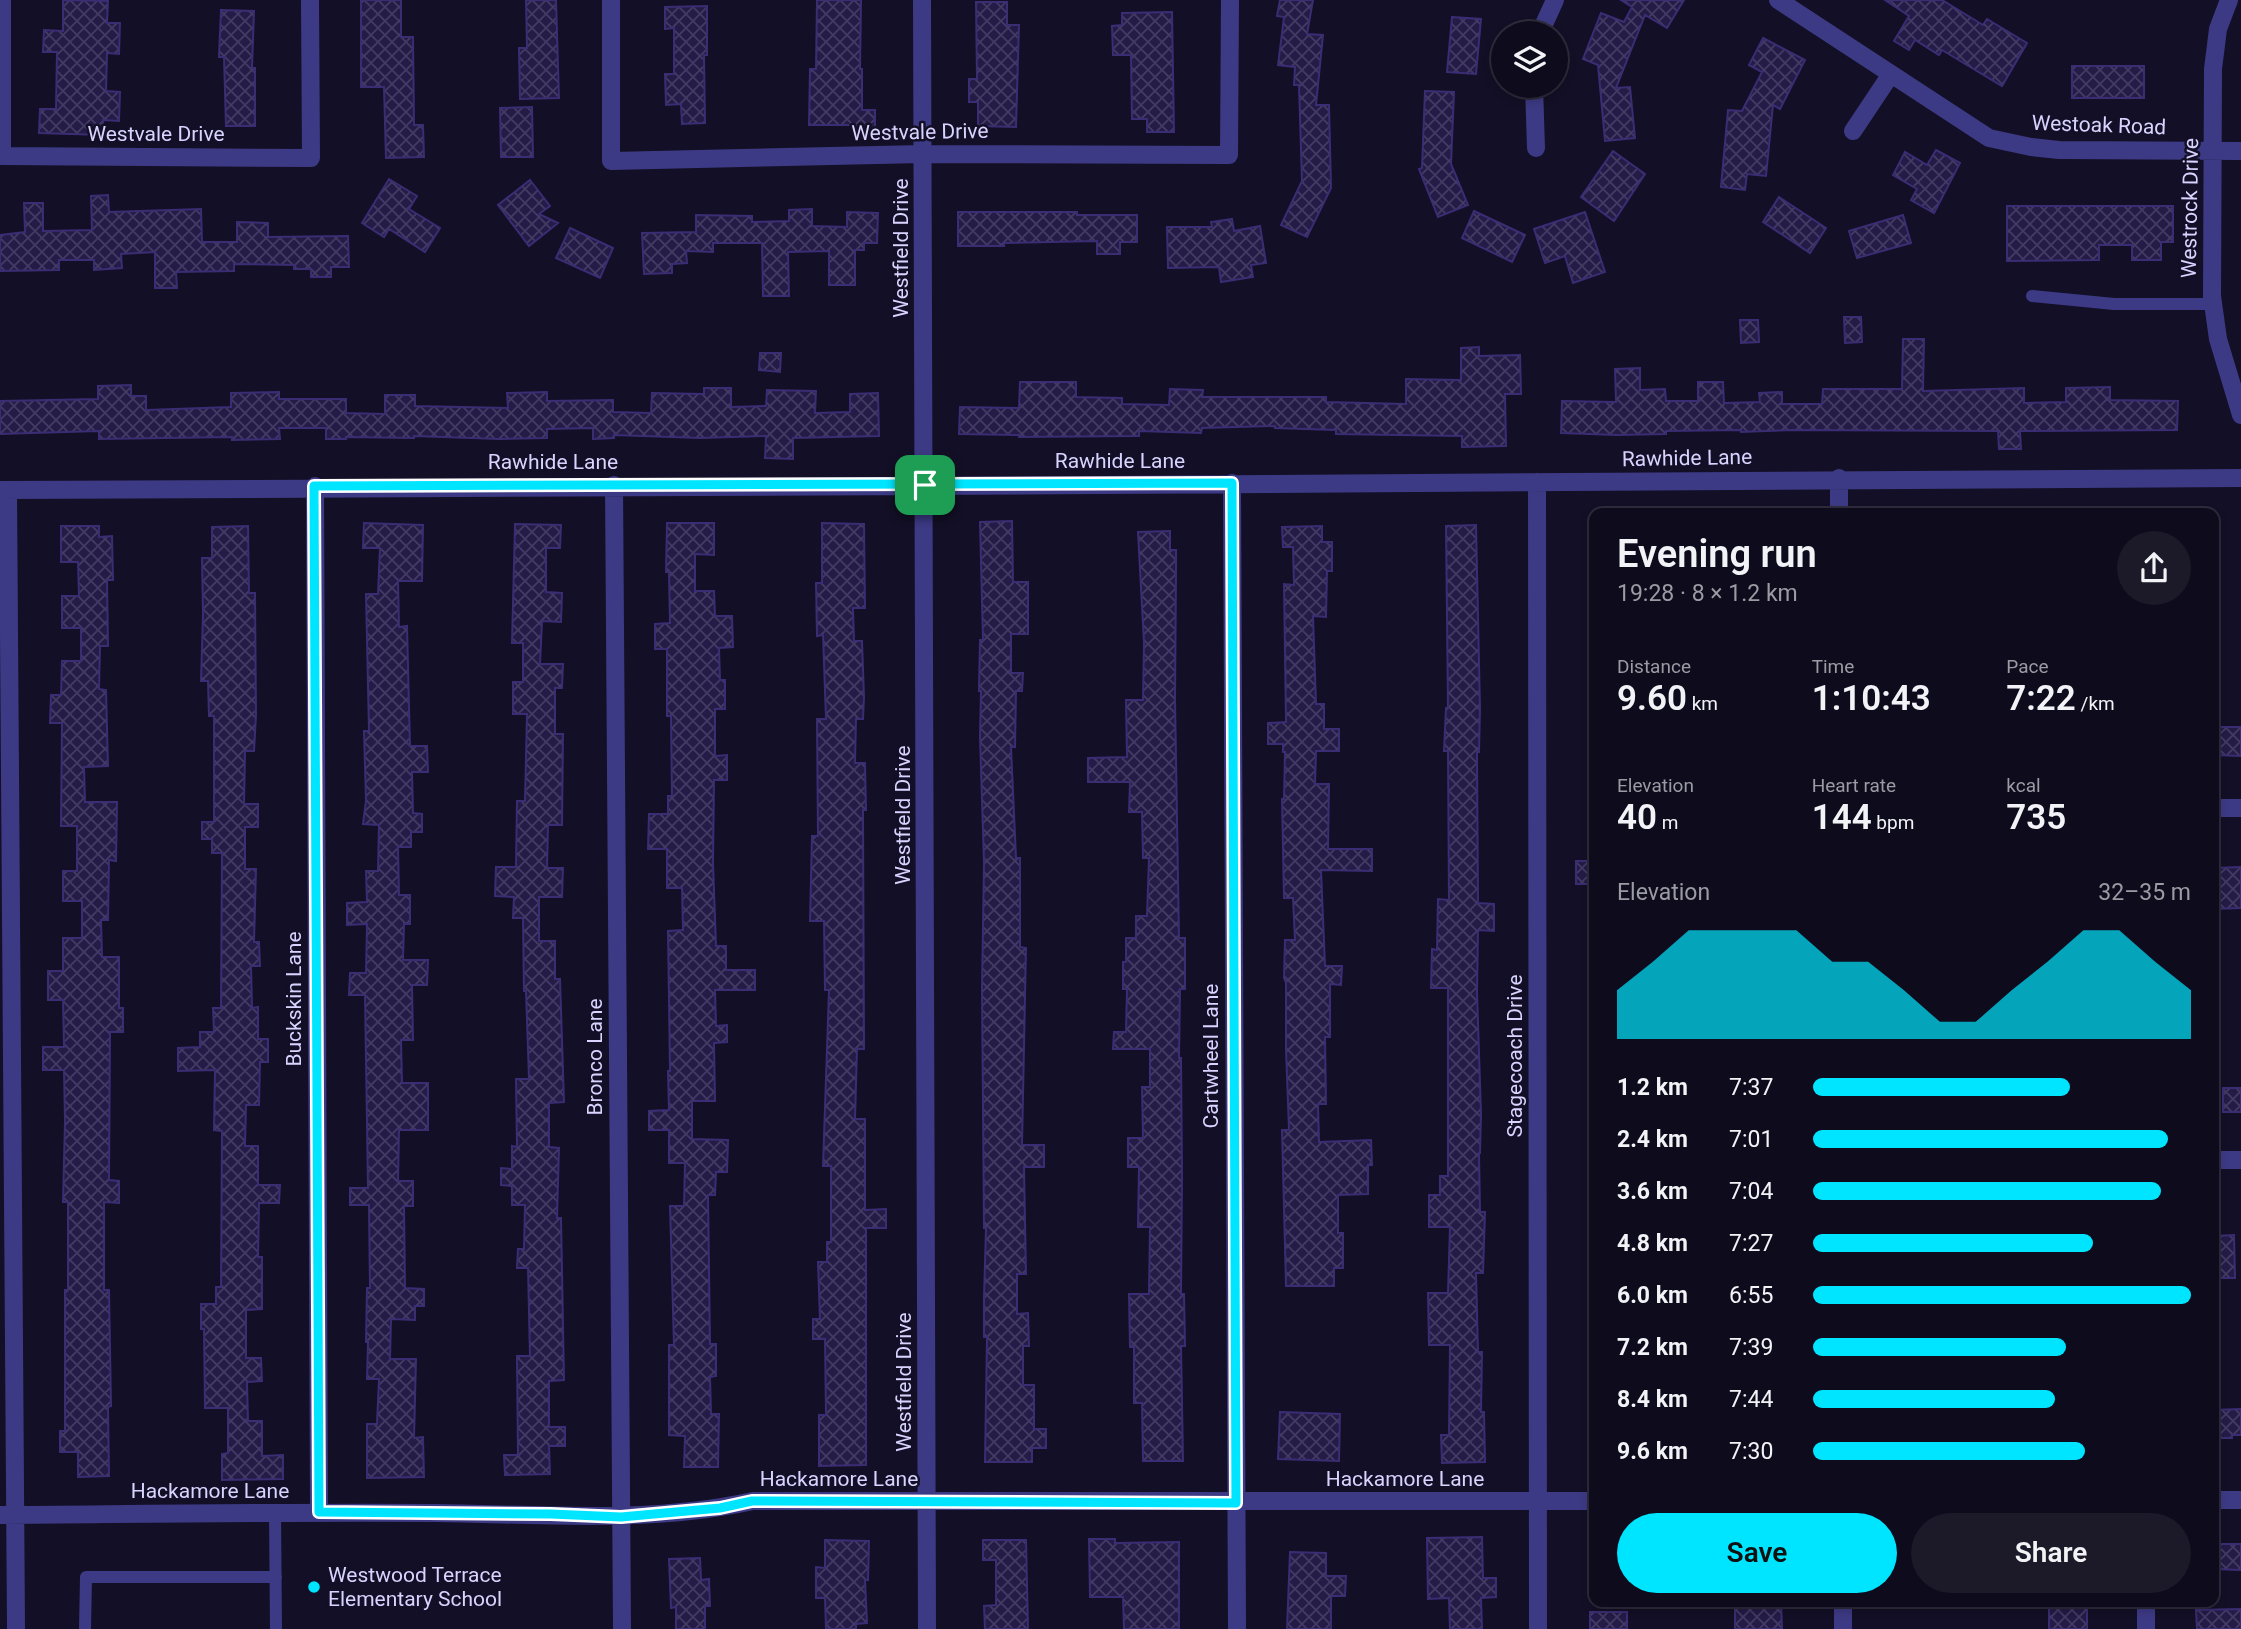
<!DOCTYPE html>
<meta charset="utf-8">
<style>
:root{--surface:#0e0b1c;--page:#1c1929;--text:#f1f3f6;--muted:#9b9ba3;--line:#2e2b3b;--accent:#00e5ff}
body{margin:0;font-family:Roboto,sans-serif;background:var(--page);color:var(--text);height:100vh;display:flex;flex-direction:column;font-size:26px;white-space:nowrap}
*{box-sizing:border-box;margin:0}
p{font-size:23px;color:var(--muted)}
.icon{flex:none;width:38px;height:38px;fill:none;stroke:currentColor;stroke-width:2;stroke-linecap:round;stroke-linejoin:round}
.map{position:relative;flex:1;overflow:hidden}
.drawer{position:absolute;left:1589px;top:508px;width:630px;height:1099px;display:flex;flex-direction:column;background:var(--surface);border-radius:14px;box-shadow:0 4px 10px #0003,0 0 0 2px var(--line)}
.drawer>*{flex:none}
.buttons{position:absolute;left:1491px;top:21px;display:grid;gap:14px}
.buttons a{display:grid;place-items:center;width:77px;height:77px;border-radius:50%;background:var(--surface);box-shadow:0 4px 10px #0003,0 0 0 2px var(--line);font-size:35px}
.pin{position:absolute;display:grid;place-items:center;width:60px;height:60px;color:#fff;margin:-30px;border-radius:14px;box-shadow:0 4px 10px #0006}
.round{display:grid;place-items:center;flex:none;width:74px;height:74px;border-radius:37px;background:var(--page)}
.overview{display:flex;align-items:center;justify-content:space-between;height:119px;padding:0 28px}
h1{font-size:38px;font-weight:600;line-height:52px}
.figures{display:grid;grid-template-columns:repeat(3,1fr);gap:10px;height:119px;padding:7px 28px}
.figures div{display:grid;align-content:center}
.figures b{font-size:35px;font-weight:600}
.figures small{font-size:19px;font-weight:400}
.figures p{font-size:19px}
.chart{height:196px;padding:14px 28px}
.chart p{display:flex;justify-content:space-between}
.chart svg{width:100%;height:126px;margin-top:7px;fill:var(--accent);opacity:.7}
.primary-button{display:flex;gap:14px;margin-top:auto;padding:14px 28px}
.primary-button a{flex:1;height:80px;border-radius:42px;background:var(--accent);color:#111;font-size:28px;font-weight:600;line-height:80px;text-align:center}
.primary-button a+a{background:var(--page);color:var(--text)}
ul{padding:0 28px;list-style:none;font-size:23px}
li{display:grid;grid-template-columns:112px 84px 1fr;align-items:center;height:52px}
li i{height:18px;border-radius:9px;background:var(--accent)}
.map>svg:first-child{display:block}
.building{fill:url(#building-cross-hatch);stroke:#3b2d73;stroke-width:2}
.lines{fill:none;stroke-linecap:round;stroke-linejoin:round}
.service{stroke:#3d3a85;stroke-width:12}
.minor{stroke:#3d3a85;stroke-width:18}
.route-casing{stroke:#fff;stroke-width:14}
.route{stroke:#00e5ff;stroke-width:9}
.poi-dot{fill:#00e5ff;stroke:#130f26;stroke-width:2.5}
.labels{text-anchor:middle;stroke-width:5;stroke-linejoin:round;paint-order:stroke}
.street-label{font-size:21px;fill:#d9d4ff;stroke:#130f26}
.poi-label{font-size:21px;fill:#d9d4ff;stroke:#130f26;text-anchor:start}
</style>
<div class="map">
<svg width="2241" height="1629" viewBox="0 0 2241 1629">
<defs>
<pattern id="building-cross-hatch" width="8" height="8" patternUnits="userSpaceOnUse" patternTransform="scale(1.75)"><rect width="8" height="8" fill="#241b47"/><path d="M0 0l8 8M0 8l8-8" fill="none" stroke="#433b63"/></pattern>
</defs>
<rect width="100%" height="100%" fill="#130f26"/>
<!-- building -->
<path class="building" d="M63,0L108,1L107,23H120L119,54L107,53L106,91L120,92L119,121L103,120V135L39,133L40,109H56L57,52H43L44,30L63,31Z
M361,0H401V37H413L414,125H423L424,157L386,158L384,87H361Z
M526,0H556L559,98L520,99L519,48H527Z
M817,0H861L860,69H862V110H875V132H856V125H809L810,69H816Z
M1280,0H1313L1307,34L1323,35L1316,105H1329L1331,188L1307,237L1281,225L1302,181L1299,85H1294L1295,67L1278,65L1284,17L1277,16Z
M1621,0H1684L1667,28L1645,15L1616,88L1630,87L1635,138L1605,141L1598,65L1583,59L1601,13L1624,22L1632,7Z
M1885,0H1942L1983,25L1987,19L2027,43L2002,86L1942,50L1939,55L1915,40L1909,50L1894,41L1909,16Z
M976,2H1007V25H1019L1016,127L978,126V102H969V79H977Z
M707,6V55H704L705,123L682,124L681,104L666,105L665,74H674V28L665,29V7Z
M221,10L254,11L252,68H255V126H226L224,57H219Z
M1172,12L1174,132H1147V119H1132L1131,55H1113L1112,26L1122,25V13Z
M1452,17L1481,19L1476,74L1447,72Z
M1763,38L1805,60L1780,109L1773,105L1766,176L1747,174L1745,190L1721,187L1728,110L1742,111L1762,72L1749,65Z
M2072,66H2144V98H2072Z
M1425,91L1454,92L1451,164L1468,205L1438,217L1419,169L1422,168Z
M532,107L533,157H501L500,108Z
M1936,150L1960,163L1934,213L1911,200L1917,189L1893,175L1905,152L1927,165Z
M1613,151L1645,174L1614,221L1581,197Z
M389,179L417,196L409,209L440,228L425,252L389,229L384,237L362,223Z
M530,180L550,206L539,214L558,223L529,246L498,205Z
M108,195L109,212L201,209L202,242H237V222L268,223V237L348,236L349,267H331V277H311V269H294V265L234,264V271L176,272L177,288H155V252L121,254L122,268L94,270V260H59V270L0,271V235L25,232L24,203H43V231L92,230L91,196Z
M1779,197L1826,228L1810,253L1763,222Z
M2007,206H2173V242H2161V260H2132V245H2099V260L2007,261Z
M812,209V226L847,227V212L878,213L877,243H864V250H855V285H829V251L788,252L789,296H763L762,243H713V252L686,251L687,263L672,264V273L644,274L642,233L696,232V215L752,216V222L789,221V210Z
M1474,211L1525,235L1512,262L1462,238Z
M958,212H1077V215H1137V242H1120V254H1097V241L1004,243V246H958Z
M1585,212L1605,272L1573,283L1565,256L1545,263L1534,229Z
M1903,215L1911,243L1857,258L1849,231Z
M1232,219L1234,231L1260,226L1266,263L1251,265L1253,277L1221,282L1219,267L1168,268L1167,227H1212L1211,222Z
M570,228L613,248L600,278L556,258Z
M1844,317H1861L1862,342L1845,343Z
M1740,320H1758L1759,342L1741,343Z
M1903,339H1924L1923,391L2024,388V403L2066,402V388L2110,387V400L2178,401L2177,430L2020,431L2021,449H1999L1998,431L1792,430L1741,432V430L1666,431V434L1617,435L1561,433L1562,401L1616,402L1615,369L1640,368V390L1665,389L1666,401H1698V382H1723L1724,403L1760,402L1759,393L1782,392V404H1822L1823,389H1902Z
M1479,347V356L1520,355L1521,394H1505L1506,446L1462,447V436L1336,434V430L1275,428V426L1202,428L1201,433L1139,431V436L1019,437V435L959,434L960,407L1019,408L1020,382H1076V397L1122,398V404L1169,405L1170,389L1203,390L1202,397H1326V402L1406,404V379L1461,380V348Z
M760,353H781L780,372L759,370Z
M131,385V396H146V410L231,407V393L279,392V399H346V413L385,414V395H415V406L508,408L507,393L547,392V401L613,400V412L651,413L652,393L704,394V388H731V407L766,406L767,390L816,391L815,413L850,412V394L878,393L879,436L793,438V459L765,458L766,436L700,438L614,435V438L593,439V428L547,429V438L500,439L414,436V438L346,437V439H326V428H279L280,439L232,440V437L99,439V431L0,434V401L98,399V386Z
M1012,521L1013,582H1028V634H1011V673H1023L1022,691H1016L1015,747H1011L1016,858H1020V947L1026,948L1022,1145H1044V1167H1024L1026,1274H1017V1314L1028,1313L1029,1346H1023V1385H1034V1429H1046V1448H1032V1462H985L987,1337H984V1297L986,1228H984L982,989L984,863L980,737L981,691H979L980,640H983L980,522Z
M364,523L423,525L422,581H398L399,627L407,626L410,746H427L428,772H412L413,813L422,814V832H411V847H398L399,895H410V924H404L403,960H428L427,985H412L413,1040H401L402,1083H428V1130H399L398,1181H413V1206H404L405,1288L424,1289V1306H415V1320L391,1319L390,1359H416L414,1438L423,1437L424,1477L367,1478V1424H377L379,1379H367L368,1342H366L367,1288H370L369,1205H350V1188H368L365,995H349L350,973H366L367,924L347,925V903L367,902L366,871H378L379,825L363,824L366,801L364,731H369L366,594H378L380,548H363Z
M667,523H714V555L695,554V591H714L715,616H732L733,647L719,648L720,680H725V709H715V756L727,755V780H714L713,863L716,946H726V970H755V990H715L716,1026L727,1025V1042L714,1043L715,1101H692V1139L728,1140L727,1172H716L715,1195H708L710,1344H716V1376L710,1377L711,1414H719L718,1467H684L685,1436L669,1435V1345H674L670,1206H684L685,1163H669V1130H649V1111L669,1110L668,1071H670L668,931L683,930L682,888H667V849H648L649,814H668V796H672L671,716H667V649H655V624L670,623L669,572H666Z
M822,523L864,524L865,608H853L854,641H862L864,697L863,719H856L855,763H865L866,810H863L864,1049H857L855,1119H865V1210L886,1209V1228H866V1465L819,1466V1415H826L825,1339H813V1319H820L818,1262H827V1242H831V1166H823L829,990H825L824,921H810L812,836H818L817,719H826L823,635L817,636L816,583H822Z
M515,524L561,525L560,548H546V592L562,593L561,622L542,621L540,664H563L562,688H555V734H563L562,825H548L547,868H563L562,897H539V941H555V979H560L564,1102L549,1103V1147L559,1148L557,1218H561L564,1380L549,1381V1427H565V1446H549L550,1474L505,1475L504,1455H518L517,1356H530L528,1268H517L518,1249H524L525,1205H512V1186L501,1185V1168L512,1169V1146L517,1147L516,1079H529L526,991H524L523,918H513L514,897L495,896L496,867H516L517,801H525L527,714H513V682H523V643H512Z
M1476,525L1480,709L1479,752H1477L1478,903L1494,904V931L1478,930L1477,992L1481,1114L1480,1153H1479L1480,1212H1485L1483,1273H1476L1478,1352H1482L1481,1412H1484L1485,1462L1442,1463L1441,1435H1449L1450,1345H1429L1428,1293H1448L1450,1227H1429V1195H1440V1176H1448V988H1431L1432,949L1437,950L1438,899L1449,900L1448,751H1444L1446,708H1448L1446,526Z
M61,526H99V537L112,536L113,580H107L108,646H100L99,689L106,690L108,766L84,767L85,802H117L116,861L109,860L108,920H101L102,957H119V1008H123V1032H110L109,1180L119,1181V1203L104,1202V1290H109L111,1406L108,1407L109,1476L78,1477V1452H60V1431H65V1290H68V1202H63L65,1121L64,1070H43V1047H64L63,1000H48V971H63V938H82V901H63V871H77V826H61L62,723H50L51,695H61L62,661H81V628H62V596H79L78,562H61Z
M248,526L249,593H255L256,715L254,751H245L244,804H258V827H245V869H256L254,942H259L260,966H251L252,1008L258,1007V1039H268V1062H260L259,1105H246L245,1146H258V1185H280L279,1203H259L258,1257H262V1309L246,1310V1358H261L262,1381L247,1382L248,1421H262V1456L283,1455V1479L222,1480V1454L228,1453V1408H205L204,1329H201V1304H216V1287H221L222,1131L214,1130L215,1070L178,1071V1048L200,1047V1032H214L213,1008H221L222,853H212V839H202V822H214V716H209L208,681H201L203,614L202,558H212V527Z
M1322,526V542H1332V571H1327L1326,617L1313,616L1316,704H1324V729H1339V751H1316L1315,784H1329L1328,849H1372V871L1321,870L1325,966H1342L1341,985L1330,984V1037H1325L1326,1104H1318L1319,1142L1371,1140L1372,1165H1368V1194L1338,1195V1233H1343V1268H1334V1286H1286L1282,1130H1289L1286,1049V983L1284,978L1285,940H1295L1293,898H1284L1282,799H1284L1285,752H1283V744H1268V723L1286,722L1284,584L1294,585L1293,547H1283L1282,527Z
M1170,531V550H1176V571L1175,699L1179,938H1185V989H1180L1179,1058H1181L1182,1176L1181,1294H1184L1185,1346H1181L1183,1461H1143L1142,1403H1134V1347H1130L1129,1294H1149L1150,1227H1138L1139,1167H1128V1138H1143L1142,1087H1150V1049H1113L1114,1032H1126L1127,989H1123V962H1126V938H1136V916H1147L1149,858H1143L1142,812H1129L1130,782H1088V758L1127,757L1126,700H1143L1144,643L1138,532Z
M2214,727H2241V756L2214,755Z
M1576,861H1594V884H1576Z
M2241,867V908L2214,909V868Z
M2223,1088H2241V1112H2223Z
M2234,1235L2235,1278H2214V1236Z
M2241,1409V1435H2232V1438H2214V1410Z
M1280,1412L1340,1414L1339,1461L1278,1459Z
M1482,1537L1483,1578H1496V1597L1481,1598L1482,1629H1450L1449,1598L1428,1599L1427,1538Z
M1089,1539H1115V1543L1179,1542V1629H1124L1123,1597H1090Z
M825,1540L869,1541L868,1580H865L867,1623L856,1624V1629H826L825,1598H816V1567L825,1568Z
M983,1540H1026L1028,1629H985L984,1606L996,1605V1560H983Z
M2214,1544H2241V1570L2214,1569Z
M1290,1552L1326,1553V1576H1346L1345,1596H1331V1629H1287Z
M700,1558L701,1580L709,1579L710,1606H705V1629H676V1607L671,1608L669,1559Z
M1735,1601H1781L1782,1629H1735Z
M2049,1602H2087V1629H2049Z
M2241,1609V1629H2197L2196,1610Z
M1590,1612H1627V1629H1590Z"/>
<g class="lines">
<!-- service -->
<path class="service" d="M2032,296L2114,304H2213
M275,1513L276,1629
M85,1629L86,1577H276"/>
<!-- minor -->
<path class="minor" d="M2,0V156L311,158L310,0
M611,0V161L923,154L1229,155L1230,0
M922,0L927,1629
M1778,0L1989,138L2031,147L2059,150L2241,151
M2229,0L2218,29L2213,69L2212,296L2218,339L2241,415
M1540,33L1555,0
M1534,86L1536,148
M1853,131L1891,74
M1839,478V513
M1537,482L1538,1629
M1232,483L1237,1629
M614,485L622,1629
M315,486L319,1512
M0,490C308,487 616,486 923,486C1363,484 1802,478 2241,478
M8,490L16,1629
M2214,808H2241
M2214,1160H2241
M2214,1500H2241
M0,1515C145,1514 290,1512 435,1513C541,1514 648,1524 753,1501H1594
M1843,1601V1629
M2146,1601V1629"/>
</g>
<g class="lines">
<defs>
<path id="route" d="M1232,483L1236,1503L752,1501L720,1508L621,1517L551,1514L319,1512L314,486Z"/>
</defs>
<!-- route casing -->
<use href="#route" class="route-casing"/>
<!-- route -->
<use href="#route" class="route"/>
</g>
<!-- markers -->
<circle class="poi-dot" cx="314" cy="1587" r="7"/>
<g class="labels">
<!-- street labels -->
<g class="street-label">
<text transform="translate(2099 125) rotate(2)" y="7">Westoak Road</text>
<text transform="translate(920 132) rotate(-1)" y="7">Westvale Drive</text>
<text x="156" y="141">Westvale Drive</text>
<text transform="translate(2190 208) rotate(-89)" y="7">Westrock Drive</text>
<text transform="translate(901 248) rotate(-90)" y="7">Westfield Drive</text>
<text transform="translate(1687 458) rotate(-1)" y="7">Rawhide Lane</text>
<text x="1120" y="468">Rawhide Lane</text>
<text x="553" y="469">Rawhide Lane</text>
<text transform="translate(903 815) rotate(-90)" y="7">Westfield Drive</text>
<text transform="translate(294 999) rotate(-90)" y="7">Buckskin Lane</text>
<text transform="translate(1211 1056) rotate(-90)" y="7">Cartwheel Lane</text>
<text transform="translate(1515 1056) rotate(-90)" y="7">Stagecoach Drive</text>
<text transform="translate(595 1057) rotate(-90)" y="7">Bronco Lane</text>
<text transform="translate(904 1382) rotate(-90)" y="7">Westfield Drive</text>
<text x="839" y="1486">Hackamore Lane</text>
<text x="1405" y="1486">Hackamore Lane</text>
<text x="210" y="1498">Hackamore Lane</text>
</g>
<!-- poi labels -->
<g class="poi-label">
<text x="328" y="1582">Westwood Terrace<tspan x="328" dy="24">Elementary School</tspan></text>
</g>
</g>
</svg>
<div class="buttons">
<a><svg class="icon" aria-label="layers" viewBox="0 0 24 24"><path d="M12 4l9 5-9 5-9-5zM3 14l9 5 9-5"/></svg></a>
</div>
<div class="pin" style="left:925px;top:485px;background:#1e9e55"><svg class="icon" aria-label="arrive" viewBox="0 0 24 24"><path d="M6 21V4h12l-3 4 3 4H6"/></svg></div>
<section class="drawer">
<div class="overview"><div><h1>Evening run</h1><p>19:28 · 8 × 1.2 km</p></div><a class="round"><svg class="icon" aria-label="share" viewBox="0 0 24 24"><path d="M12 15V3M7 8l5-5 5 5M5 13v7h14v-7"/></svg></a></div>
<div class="figures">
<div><p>Distance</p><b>9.60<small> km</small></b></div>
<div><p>Time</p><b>1:10:43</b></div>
<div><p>Pace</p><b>7:22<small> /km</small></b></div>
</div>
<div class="figures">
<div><p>Elevation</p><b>40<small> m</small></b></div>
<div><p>Heart rate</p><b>144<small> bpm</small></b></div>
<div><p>kcal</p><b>735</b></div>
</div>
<div class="chart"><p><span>Elevation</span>32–35 m</p>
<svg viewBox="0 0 160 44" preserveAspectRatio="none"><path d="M0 44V27L10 17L20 6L30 6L40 6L50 6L60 17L70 17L80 27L90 38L100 38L110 27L120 17L130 6L140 6L150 17L160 27V44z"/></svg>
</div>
<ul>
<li><b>1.2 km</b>7:37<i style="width:68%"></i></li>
<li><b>2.4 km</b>7:01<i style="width:94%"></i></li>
<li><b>3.6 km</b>7:04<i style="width:92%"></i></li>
<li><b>4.8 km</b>7:27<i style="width:74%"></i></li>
<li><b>6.0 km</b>6:55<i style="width:100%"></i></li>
<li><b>7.2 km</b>7:39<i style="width:67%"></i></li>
<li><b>8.4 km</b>7:44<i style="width:64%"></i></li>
<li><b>9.6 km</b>7:30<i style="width:72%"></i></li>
</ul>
<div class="primary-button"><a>Save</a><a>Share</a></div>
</section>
</div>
